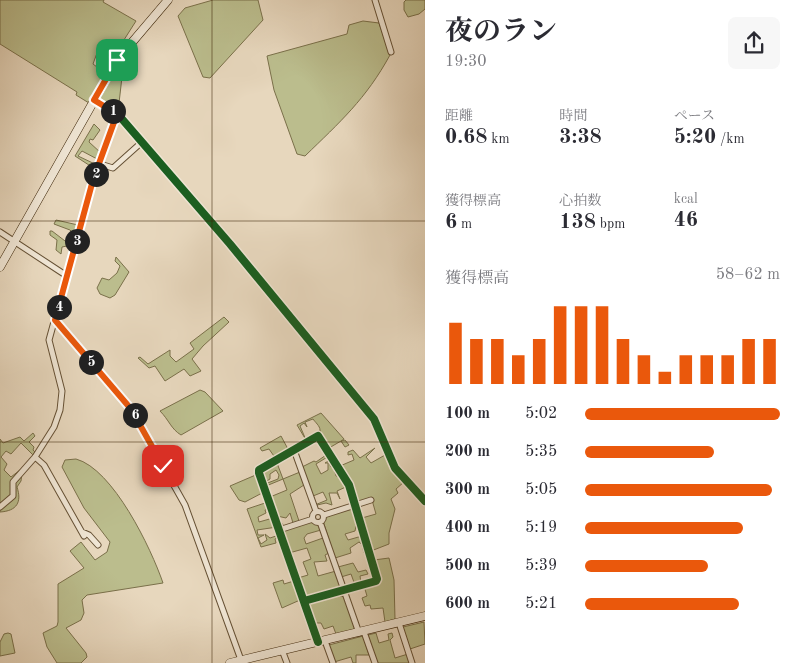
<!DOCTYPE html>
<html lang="ja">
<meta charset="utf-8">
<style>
:root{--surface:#fff;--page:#f7f7f7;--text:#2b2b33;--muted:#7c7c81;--accent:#ea580c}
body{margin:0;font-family:"Old Standard TT","Noto Serif JP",serif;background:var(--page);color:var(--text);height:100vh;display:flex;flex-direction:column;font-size:19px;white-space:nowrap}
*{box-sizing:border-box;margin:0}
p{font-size:16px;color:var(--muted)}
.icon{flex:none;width:28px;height:28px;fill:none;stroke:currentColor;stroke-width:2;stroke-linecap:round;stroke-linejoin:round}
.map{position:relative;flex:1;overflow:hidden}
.drawer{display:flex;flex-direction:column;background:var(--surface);width:375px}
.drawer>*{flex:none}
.pin{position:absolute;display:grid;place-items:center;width:42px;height:42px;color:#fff;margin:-21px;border-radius:10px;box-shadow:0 2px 8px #0006}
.km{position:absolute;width:25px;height:25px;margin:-12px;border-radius:50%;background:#222;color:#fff;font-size:14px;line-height:25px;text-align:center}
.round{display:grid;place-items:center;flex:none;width:52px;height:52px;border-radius:8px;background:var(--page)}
.headline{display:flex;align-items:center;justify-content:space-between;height:85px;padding:0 20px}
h1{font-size:28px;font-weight:700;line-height:38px}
.stats{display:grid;grid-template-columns:repeat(3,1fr);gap:8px;height:85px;padding:5px 20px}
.stats div{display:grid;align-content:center}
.stats b{font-size:21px;font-weight:700}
.stats small{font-size:14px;font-weight:400}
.stats p{font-size:14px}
.chart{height:140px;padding:10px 20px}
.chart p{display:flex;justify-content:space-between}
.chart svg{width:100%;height:90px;margin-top:5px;stroke:var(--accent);stroke-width:6}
ul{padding:0 20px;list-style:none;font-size:16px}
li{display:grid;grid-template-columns:80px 60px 1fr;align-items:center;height:38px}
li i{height:12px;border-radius:6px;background:var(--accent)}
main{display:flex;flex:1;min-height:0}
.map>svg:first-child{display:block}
.green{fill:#bbbd8d;stroke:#7a704a}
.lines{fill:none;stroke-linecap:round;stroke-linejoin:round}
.street-casing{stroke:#655034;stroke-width:7}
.secondary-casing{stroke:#3a2306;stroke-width:9}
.street{stroke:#efe5d4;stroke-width:5}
.secondary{stroke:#efe5d4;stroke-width:8}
.cycleway-casing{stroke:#efe5d4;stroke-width:11}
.cycleway{stroke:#1b5e20;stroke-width:8}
.route-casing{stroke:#fff;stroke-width:10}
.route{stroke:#ea580c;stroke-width:6}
.grid{fill:none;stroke:#3a2306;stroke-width:1;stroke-opacity:0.55}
</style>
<main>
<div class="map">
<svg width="425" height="663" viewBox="0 0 425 663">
<rect width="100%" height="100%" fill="#e7d7bd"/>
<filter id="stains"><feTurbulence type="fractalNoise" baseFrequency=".004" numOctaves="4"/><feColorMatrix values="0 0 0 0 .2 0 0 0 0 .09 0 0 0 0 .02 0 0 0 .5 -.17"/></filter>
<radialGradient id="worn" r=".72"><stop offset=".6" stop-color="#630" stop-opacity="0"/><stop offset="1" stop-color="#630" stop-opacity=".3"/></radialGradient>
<!-- green -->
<path class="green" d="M0,0H104L103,2L136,21L115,54L106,49L97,53L93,64L105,73L89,103L76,95L77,92L0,44Z
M213,0H258L263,20L210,78L203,77L178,16L185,8Z
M406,0H425V9L419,14L408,17L404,10V2Z
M363,21L379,23L390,55C366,99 340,122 305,156L297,154L274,90L267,56L347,34L349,25Z
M118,65L123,68L118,112L116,113L99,100Z
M94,124L100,130L93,140L90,139L89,142L101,153L99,160L82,151L78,156L97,165L95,169L75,156Z
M56,220L78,225L71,255V250L67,246L62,247L61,254L56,250L57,240L50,235V231H52L69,244L74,234L70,230L54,224Z
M116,257L129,272L115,295L110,298L100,294L97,288L102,278L109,280L117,273L120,266L115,261Z
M224,317L229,322L203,346L192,359L201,371L190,376L184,369L165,381L155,366L149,368L138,358L140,357L148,364L170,350V356L176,362L194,349L190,343Z
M200,390L205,392L223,411L181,435C171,429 169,420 160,411Z
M321,413L344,439L341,441L345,440L349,445L345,447L341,441L329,448C321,444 321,438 320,430C320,426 315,422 313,419L305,422L307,427L304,423L300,426L306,440L297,425Z
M33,433L35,436L29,442L34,447L33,450L35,452L33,455L21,443L11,454L6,451L1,457L7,464L4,470L11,477L20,470L22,473L21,481L17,487C22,502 17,511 0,512V439L3,443L20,437L24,441Z
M281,436L289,451L276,459L269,449L262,451L260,448Z
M375,448L366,457L371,463L385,455L404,482L396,489L398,493L391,499L395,509L389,533V544L371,551L358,508L364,504L359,508L362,518L376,514L372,500L357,503L351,484L340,466L354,460L352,454L348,455V452L353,450L360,458Z
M329,453V456L316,464L321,474L328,470V463H325L332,459L329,463L331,467L336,466L338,469L335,472L336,476H342L348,486L337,491L340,499L337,493H329L332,505L326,503L317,505V507L315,505L327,500L323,492L313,496L302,467L314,461L316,462Z
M76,459C113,469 151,548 163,583L87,595L82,600L84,613L81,620L66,628L86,653L87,657L81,663H57L47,647L43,633L57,626L58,622V584L84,568L70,551L81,542L95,560L107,552L110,542L84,508L62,467L65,460Z
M277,463L283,479L300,472L304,485L290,494L299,521L282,527L280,521L284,526L293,523L290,513L286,518L277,516L270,497L287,490L283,479L266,486L265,484L278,479L279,475L276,470L270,474V479L265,482L263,470Z
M258,474L264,492L245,502L239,500L230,486Z
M268,502L270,509L265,510L266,513L258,517L259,522L273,518L277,527L257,530L258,535H264L258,538L261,544L267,540L265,534L270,538L279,535L280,537L275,539L276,543L261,547L247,509Z
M352,508H354L359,525L356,526L355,531L345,534L348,540L362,536L363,540L360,541L367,553H364L362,545L359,542L350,548L351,553L335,558L323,521L327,516Z
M311,522L317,524L321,530L307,534L304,538L306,544L323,538L329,553L325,555L327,561L314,562L318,576L336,571L343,593L340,596L345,597L355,629L336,634L333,626L324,629L321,623H312L298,578L308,575L303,562L311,559L307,548L289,553L282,531Z
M389,558L394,580L395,619L385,622L383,608L371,609L370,605L365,606L362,598L367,596L364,586L375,583L374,560Z
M353,563L358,572L366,570L368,574L360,576L361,583L355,585L351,574L341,577L338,567Z
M283,580L284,584L294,581L300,600L282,608L273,583Z
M424,622L425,644L410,649L403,627Z
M8,633L11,634L15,653L0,656V642L4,634Z
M376,633L379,643L389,640L388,634L392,633L393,637L390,640L395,658L408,654L410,663H377L368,635Z
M363,636L369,655H356V663H353L351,657L334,662L329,645Z"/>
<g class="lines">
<defs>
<path id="street" d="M375,0L391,52
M94,100L122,119L230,244L374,419L395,468L425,501
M100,164L113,168L142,142
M0,232L67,276
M55,320L131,409L185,505L241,660
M294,450L316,511
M35,457L44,465L84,536
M0,507L13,496V482L35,457L54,427L60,410L62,391L49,340L93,180L117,114
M312.5 517a5.5 5.5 0 1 1 11 0a5.5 5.5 0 1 1-11 0Z
M324,515L371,500
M320,522L359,633
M279,530L313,519
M82,532L89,535L98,545
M304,601L376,581L377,579L349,485L318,436L259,470V473C279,529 298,586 318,642
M399,623L412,663
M364,632L375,663
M325,641L333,663
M282,650L287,663"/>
<path id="secondary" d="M0,267L117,60L168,0
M230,663L425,616"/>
</defs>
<!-- street casing -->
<use href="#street" class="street-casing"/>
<!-- secondary casing -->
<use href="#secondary" class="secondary-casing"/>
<!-- street -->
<use href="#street" class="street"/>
<!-- secondary -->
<use href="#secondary" class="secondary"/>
<defs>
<path id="cycleway" d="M94,100L122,119L230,244L374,419L395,468L425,501
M304,601L376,581L377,579L349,485L318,436L259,470V473C279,529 298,586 318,642"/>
</defs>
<!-- cycleway casing -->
<use href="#cycleway" class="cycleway-casing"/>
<!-- cycleway -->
<use href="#cycleway" class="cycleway"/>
</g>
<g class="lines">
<defs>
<path id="route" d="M117,60L94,100L117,114L93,180L55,320L131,409L163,466"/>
</defs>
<!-- route casing -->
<use href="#route" class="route-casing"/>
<!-- route -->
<use href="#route" class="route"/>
</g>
<!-- grid -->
<path class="grid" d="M212,0V663M0,221H425M0,442H425"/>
<rect width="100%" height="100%" filter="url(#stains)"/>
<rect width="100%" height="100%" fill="url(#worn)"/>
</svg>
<div class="pin" style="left:117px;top:60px;background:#1e9e55"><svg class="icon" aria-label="arrive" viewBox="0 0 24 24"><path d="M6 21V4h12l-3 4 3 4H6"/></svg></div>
<div class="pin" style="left:163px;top:466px;background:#d93025"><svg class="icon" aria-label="check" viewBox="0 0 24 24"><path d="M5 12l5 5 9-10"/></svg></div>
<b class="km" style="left:113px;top:111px">1</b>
<b class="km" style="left:96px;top:174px">2</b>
<b class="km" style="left:77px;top:241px">3</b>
<b class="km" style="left:59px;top:307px">4</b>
<b class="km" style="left:91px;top:362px">5</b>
<b class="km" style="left:135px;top:415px">6</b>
</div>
<section class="drawer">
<div class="headline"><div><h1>夜のラン</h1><p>19:30</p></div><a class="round"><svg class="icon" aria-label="share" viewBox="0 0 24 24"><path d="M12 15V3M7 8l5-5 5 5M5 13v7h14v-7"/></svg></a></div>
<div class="stats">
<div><p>距離</p><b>0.68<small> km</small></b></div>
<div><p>時間</p><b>3:38</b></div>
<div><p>ペース</p><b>5:20<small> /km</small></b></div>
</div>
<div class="stats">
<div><p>獲得標高</p><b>6<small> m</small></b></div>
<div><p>心拍数</p><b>138<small> bpm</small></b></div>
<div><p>kcal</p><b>46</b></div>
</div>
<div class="chart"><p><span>獲得標高</span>58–62 m</p>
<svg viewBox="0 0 160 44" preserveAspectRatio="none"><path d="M5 44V14M15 44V22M25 44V22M35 44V30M45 44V22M55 44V6M65 44V6M75 44V6M85 44V22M95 44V30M105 44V38M115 44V30M125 44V30M135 44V30M145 44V22M155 44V22"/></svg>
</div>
<ul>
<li><b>100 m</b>5:02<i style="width:100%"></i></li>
<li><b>200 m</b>5:35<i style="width:66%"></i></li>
<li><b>300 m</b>5:05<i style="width:96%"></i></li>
<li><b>400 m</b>5:19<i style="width:81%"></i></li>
<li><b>500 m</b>5:39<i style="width:63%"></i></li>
<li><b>600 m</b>5:21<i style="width:79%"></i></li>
</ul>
</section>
</main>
